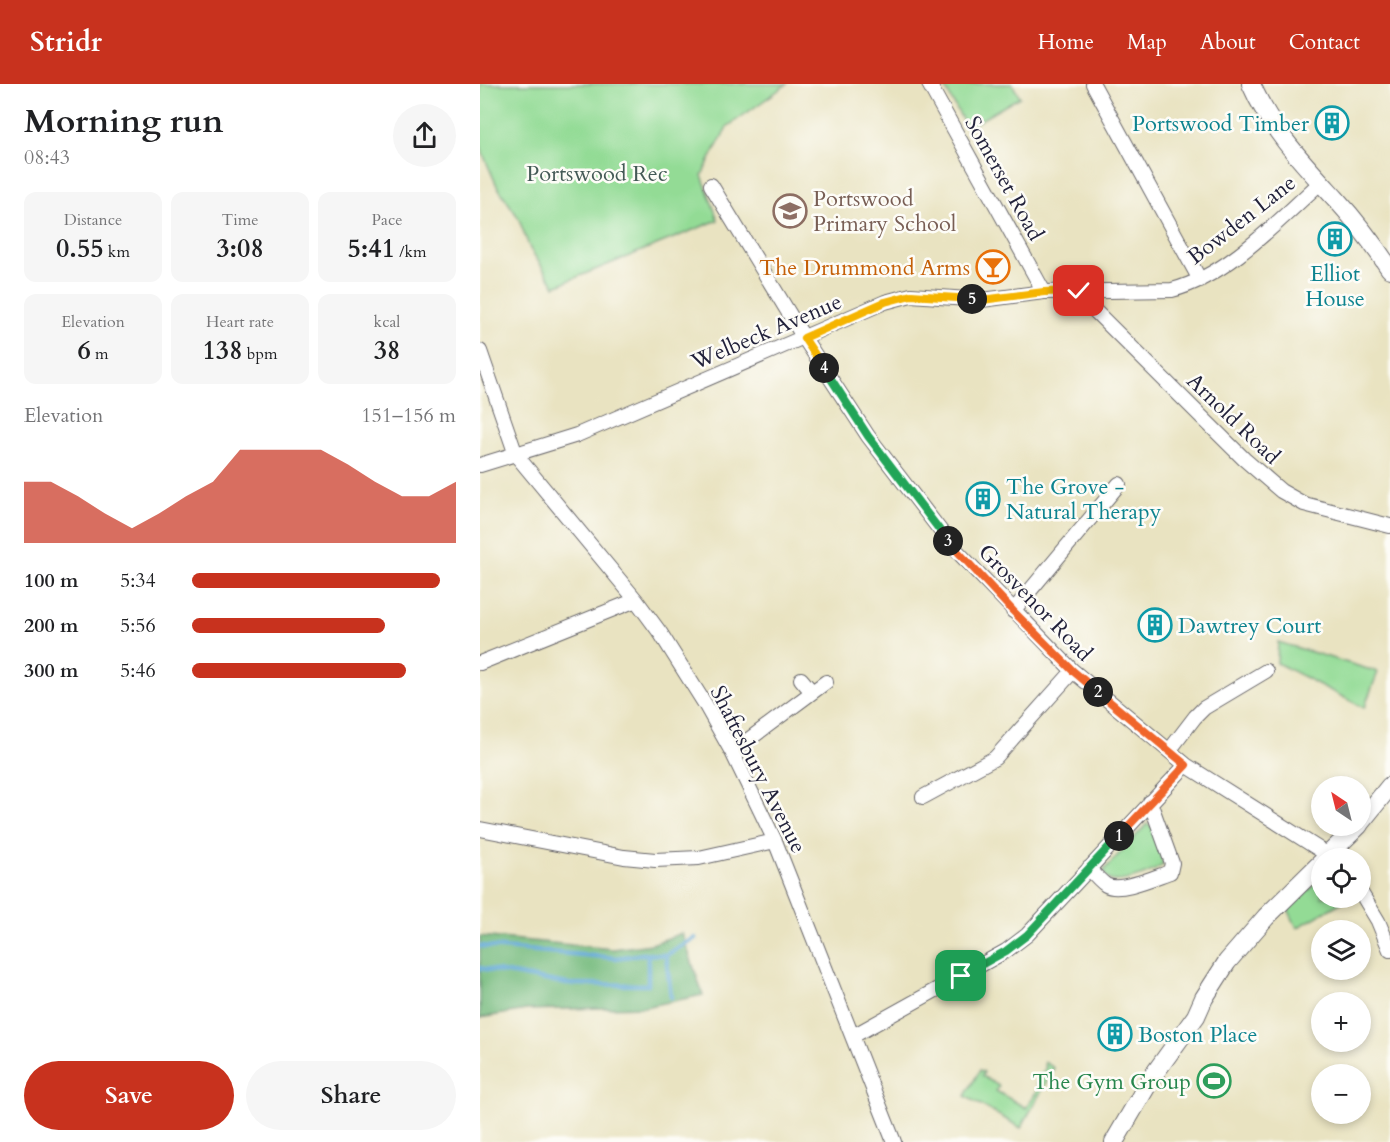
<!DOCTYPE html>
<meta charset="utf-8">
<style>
:root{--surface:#fff;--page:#f6f6f6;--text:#202124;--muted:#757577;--accent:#c8321e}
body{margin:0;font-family:Cardo,serif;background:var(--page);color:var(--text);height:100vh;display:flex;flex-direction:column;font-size:22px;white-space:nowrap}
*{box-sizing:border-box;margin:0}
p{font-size:20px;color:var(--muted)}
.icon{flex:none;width:33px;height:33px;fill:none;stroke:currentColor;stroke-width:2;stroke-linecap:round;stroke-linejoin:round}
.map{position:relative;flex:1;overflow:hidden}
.side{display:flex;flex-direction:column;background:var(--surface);width:480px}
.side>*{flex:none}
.needle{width:39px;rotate:325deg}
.fabs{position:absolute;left:831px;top:692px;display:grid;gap:12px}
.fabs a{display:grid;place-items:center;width:60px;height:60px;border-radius:50%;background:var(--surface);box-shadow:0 3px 9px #0003;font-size:30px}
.pin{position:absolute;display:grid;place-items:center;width:51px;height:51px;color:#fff;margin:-26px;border-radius:12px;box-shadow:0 3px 9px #0006}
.km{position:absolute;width:30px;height:30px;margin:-15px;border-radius:50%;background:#222;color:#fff;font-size:16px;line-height:30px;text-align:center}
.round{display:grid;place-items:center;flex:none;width:63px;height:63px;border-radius:32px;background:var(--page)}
.summary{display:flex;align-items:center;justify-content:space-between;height:102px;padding:0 24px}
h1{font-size:33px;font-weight:800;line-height:45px}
.metrics{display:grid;grid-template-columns:repeat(3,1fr);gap:9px;height:102px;padding:6px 24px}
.metrics div{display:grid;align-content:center;border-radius:12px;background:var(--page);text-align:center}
.metrics b{font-size:26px;font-weight:800}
.metrics small{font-size:16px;font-weight:400}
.metrics p{font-size:16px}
.chart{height:168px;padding:12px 24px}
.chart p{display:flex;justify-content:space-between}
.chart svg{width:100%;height:108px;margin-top:6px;fill:var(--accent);opacity:.7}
.cta{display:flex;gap:12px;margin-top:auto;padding:12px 24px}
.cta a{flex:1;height:69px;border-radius:36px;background:var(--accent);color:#fff;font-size:24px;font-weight:800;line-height:69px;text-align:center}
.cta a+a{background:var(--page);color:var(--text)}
ul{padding:0 24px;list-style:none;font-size:20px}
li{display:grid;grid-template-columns:96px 72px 1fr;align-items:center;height:45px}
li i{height:15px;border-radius:8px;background:var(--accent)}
header{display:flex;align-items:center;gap:36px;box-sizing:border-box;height:84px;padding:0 30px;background:var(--accent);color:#fff}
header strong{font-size:28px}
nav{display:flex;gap:33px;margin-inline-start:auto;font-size:21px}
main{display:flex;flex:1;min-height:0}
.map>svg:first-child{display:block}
.green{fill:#93db95;stroke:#5a7e68;stroke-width:1.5}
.forest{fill:#76bb7e;stroke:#4c6e5c;stroke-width:1.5}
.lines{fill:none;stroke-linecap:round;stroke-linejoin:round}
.stream{stroke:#5ba6d4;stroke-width:4.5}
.minor-casing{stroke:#68666a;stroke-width:16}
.tertiary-casing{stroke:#68666a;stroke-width:20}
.minor{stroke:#fff;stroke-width:14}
.tertiary{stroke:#fff;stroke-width:18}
.split-1-casing{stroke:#fff;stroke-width:12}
.split-2-casing{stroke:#fff;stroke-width:12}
.split-3-casing{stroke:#fff;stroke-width:12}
.split-4-casing{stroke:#fff;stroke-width:12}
.split-5-casing{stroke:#fff;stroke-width:12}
.split-6-casing{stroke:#fff;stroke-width:12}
.split-1{stroke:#22a559;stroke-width:8}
.split-2{stroke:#f0652b;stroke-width:8}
.split-3{stroke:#f0652b;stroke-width:8}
.split-4{stroke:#22a559;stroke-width:8}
.split-5{stroke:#f5b400;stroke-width:8}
.split-6{stroke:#f5b400;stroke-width:8}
.labels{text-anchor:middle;stroke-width:5;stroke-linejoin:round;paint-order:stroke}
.culture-label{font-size:22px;fill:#0d838f;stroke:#fdfcf7;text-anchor:start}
.park-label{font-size:22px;fill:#445a56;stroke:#fdfcf7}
.street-label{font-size:22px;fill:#22223b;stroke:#fdfcf7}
.education-label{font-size:22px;fill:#785e54;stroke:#fdfcf7;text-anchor:start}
.food-label{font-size:22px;fill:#c56008;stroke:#fdfcf7;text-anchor:end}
.leisure-label{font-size:22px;fill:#27864d;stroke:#fdfcf7;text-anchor:end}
</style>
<header>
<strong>Stridr</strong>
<nav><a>Home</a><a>Map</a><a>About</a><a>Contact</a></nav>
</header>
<main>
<section class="side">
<div class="summary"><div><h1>Morning run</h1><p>08:43</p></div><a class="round"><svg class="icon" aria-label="share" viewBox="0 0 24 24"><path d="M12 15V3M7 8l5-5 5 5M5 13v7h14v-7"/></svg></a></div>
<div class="metrics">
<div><p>Distance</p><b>0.55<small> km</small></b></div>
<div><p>Time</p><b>3:08</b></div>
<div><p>Pace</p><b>5:41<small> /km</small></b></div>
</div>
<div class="metrics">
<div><p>Elevation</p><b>6<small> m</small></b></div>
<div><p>Heart rate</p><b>138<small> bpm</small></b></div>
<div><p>kcal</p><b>38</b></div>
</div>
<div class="chart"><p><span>Elevation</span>151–156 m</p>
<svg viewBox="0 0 160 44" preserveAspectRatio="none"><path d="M0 44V19L10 19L20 25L30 32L40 38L50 32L60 25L70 19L80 6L90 6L100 6L110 6L120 12L130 19L140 25L150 25L160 19V44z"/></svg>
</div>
<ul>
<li><b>100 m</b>5:34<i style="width:94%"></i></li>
<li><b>200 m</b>5:56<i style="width:73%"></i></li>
<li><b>300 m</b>5:46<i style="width:81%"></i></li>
</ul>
<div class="cta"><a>Save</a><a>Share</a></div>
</section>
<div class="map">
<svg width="910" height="1058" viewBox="0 0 910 1058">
<rect width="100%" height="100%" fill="#fdfcf7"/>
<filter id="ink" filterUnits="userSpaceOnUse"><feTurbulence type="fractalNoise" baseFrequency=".0167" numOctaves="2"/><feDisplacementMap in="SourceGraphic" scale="12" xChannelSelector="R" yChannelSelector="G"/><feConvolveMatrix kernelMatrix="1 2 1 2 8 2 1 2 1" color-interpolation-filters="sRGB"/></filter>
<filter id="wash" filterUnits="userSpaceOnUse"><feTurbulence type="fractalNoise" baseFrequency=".008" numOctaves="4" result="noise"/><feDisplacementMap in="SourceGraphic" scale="24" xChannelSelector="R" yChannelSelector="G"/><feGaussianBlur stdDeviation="1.35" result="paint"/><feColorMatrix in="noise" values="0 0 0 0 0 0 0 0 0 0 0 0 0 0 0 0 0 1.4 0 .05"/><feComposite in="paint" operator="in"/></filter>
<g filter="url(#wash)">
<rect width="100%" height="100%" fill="#e9e3c1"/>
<!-- green -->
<path class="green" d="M0,0H307L247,43L222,91L238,136L75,202L50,165L38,133L17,102L3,70L0,59Z
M463,0H532L540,13L487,44Z
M798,558L898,588L884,624L797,579Z
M667,740L673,743L683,780C676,788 637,802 628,795C624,792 625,790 624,786Z
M841,795L842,813H865L867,815L817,844L808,825Z
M565,978L574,984L541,1044L485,1012L500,986L504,988L502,992L519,1002L516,1007L546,1024L560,1002L556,1000L566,983L564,981Z"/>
<!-- forest -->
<path class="forest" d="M202,849L223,911L165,923L46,926L0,934V852L133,865L172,860Z"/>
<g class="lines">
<!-- stream -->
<path class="stream" d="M0,862L137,874L163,870L186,871L215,854
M186,871L191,913
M0,884L87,900L168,901V870"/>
</g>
</g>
<g filter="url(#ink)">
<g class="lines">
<defs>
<path id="minor" d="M449,0L564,208
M613,0L720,196
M231,101L324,254L388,352L473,463L593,587L706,681L853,774
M599,207L608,220L764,375L801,407L824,420L910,442
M0,267L36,371L156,516L181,550L225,620L252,668L295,757L414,1058
M0,381L97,351L405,218L431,211L502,216L564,208L692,206C747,192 798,137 840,99
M533,527L639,400
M0,579L156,516
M321,595L332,608
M689,667L715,633L724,624L786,587
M252,668L346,598
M443,713L515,674L593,587
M0,745L144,773L175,776L219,774L295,757
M609,784C614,790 620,797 626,801C640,809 675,793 690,788L692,779L670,718
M880,807L898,837L910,866
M373,952L526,867L547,851L706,681"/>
<path id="tertiary" d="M771,0C791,46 823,79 856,115C876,137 894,161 910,185
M880,739L910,702
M845,774L879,741
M634,1058L672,993L716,932L724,914L747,878L786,833L842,778"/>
</defs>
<!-- minor casing -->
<use href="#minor" class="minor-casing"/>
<!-- tertiary casing -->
<use href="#tertiary" class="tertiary-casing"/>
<!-- minor -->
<use href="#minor" class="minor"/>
<!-- tertiary -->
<use href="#tertiary" class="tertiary"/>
</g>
</g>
<g class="lines" filter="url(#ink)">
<defs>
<path id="split-1" d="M481,892L526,867L547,851L639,752"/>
<path id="split-2" d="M618,608L706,681L639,752"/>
<path id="split-3" d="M468,457L533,527L593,587L618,608"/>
<path id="split-4" d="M344,284L388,352L468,457"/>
<path id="split-5" d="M344,284L324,254L405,218L431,211L492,215"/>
<path id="split-6" d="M492,215L502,216L564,208L599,207"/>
</defs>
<!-- split-1 casing -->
<use href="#split-1" class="split-1-casing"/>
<!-- split-2 casing -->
<use href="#split-2" class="split-2-casing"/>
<!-- split-3 casing -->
<use href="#split-3" class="split-3-casing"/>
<!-- split-4 casing -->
<use href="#split-4" class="split-4-casing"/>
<!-- split-5 casing -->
<use href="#split-5" class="split-5-casing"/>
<!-- split-6 casing -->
<use href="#split-6" class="split-6-casing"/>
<!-- split-1 -->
<use href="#split-1" class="split-1"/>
<!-- split-2 -->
<use href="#split-2" class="split-2"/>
<!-- split-3 -->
<use href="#split-3" class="split-3"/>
<!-- split-4 -->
<use href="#split-4" class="split-4"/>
<!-- split-5 -->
<use href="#split-5" class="split-5"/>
<!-- split-6 -->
<use href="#split-6" class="split-6"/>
</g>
<!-- icons -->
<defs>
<symbol id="building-ring" viewBox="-11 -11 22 22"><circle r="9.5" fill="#fdfcf7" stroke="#0f9aa8" stroke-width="1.5"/><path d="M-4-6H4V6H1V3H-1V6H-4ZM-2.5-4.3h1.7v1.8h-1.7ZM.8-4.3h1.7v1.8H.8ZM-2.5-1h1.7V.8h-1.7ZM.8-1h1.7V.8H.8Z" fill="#0f9aa8"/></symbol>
<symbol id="school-ring" viewBox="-11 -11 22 22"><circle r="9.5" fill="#fdfcf7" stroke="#8d6e63" stroke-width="1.5"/><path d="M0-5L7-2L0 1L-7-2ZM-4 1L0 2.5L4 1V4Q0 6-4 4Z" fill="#8d6e63"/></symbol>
<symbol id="bar-ring" viewBox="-11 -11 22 22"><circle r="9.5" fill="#fdfcf7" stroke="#e8710a" stroke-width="1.5"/><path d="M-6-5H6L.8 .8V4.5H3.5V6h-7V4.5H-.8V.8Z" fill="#e8710a"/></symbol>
<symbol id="stadium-ring" viewBox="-11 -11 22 22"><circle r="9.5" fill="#fdfcf7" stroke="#2e9e5b" stroke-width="1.5"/><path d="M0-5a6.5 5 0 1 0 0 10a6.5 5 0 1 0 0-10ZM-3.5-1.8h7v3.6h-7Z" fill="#2e9e5b"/></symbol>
</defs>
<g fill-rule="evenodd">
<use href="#building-ring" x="833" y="20" width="38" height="38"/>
<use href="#school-ring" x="291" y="108" width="38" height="38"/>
<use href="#building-ring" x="836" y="136" width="38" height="38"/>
<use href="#bar-ring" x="494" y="164" width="38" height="38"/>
<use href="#building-ring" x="484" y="396" width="38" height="38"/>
<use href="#building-ring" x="656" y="522" width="38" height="38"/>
<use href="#building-ring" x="616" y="931" width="38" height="38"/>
<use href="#stadium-ring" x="715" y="978" width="38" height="38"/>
</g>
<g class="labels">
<!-- culture labels -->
<g class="culture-label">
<text x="829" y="47" text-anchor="end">Portswood Timber</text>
<text x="855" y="197" text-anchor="middle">Elliot<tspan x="855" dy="25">House</tspan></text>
<text x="526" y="410">The Grove -<tspan x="526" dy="25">Natural Therapy</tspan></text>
<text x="698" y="549">Dawtrey Court</text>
<text x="658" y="958">Boston Place</text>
</g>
<!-- park labels -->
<g class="park-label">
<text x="117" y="97">Portswood Rec</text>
</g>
<!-- street labels -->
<g class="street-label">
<text transform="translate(525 94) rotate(61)" y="8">Somerset Road</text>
<text transform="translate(761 135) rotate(-38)" y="8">Bowden Lane</text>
<text transform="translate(286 247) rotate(-23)" y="8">Welbeck Avenue</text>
<text transform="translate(754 334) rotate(44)" y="8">Arnold Road</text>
<text transform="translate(556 518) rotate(46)" y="8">Grosvenor Road</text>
<text transform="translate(279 685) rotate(63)" y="8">Shaftesbury Avenue</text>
</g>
<!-- education labels -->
<g class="education-label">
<text x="333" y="122">Portswood<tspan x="333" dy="25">Primary School</tspan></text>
</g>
<!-- food labels -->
<g class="food-label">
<text x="490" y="191">The Drummond Arms</text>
</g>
<!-- leisure labels -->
<g class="leisure-label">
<text x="711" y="1005">The Gym Group</text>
</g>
</g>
</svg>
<div class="fabs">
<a><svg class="needle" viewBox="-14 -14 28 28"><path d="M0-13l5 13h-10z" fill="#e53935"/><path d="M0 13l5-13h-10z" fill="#757577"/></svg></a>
<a><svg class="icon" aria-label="locate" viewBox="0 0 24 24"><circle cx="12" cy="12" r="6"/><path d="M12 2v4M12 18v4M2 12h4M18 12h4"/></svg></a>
<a><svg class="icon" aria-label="layers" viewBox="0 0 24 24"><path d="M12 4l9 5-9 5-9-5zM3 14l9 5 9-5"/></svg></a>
<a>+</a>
<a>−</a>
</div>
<div class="pin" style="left:481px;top:892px;background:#1e9e55"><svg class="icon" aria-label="arrive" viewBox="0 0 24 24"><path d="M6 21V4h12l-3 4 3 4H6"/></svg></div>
<div class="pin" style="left:599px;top:207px;background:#d93025"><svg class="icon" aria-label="check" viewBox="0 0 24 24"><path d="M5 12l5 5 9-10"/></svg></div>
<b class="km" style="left:639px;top:752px">1</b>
<b class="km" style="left:618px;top:608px">2</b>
<b class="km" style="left:468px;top:457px">3</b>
<b class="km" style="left:344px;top:284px">4</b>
<b class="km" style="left:492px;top:215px">5</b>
</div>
</main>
